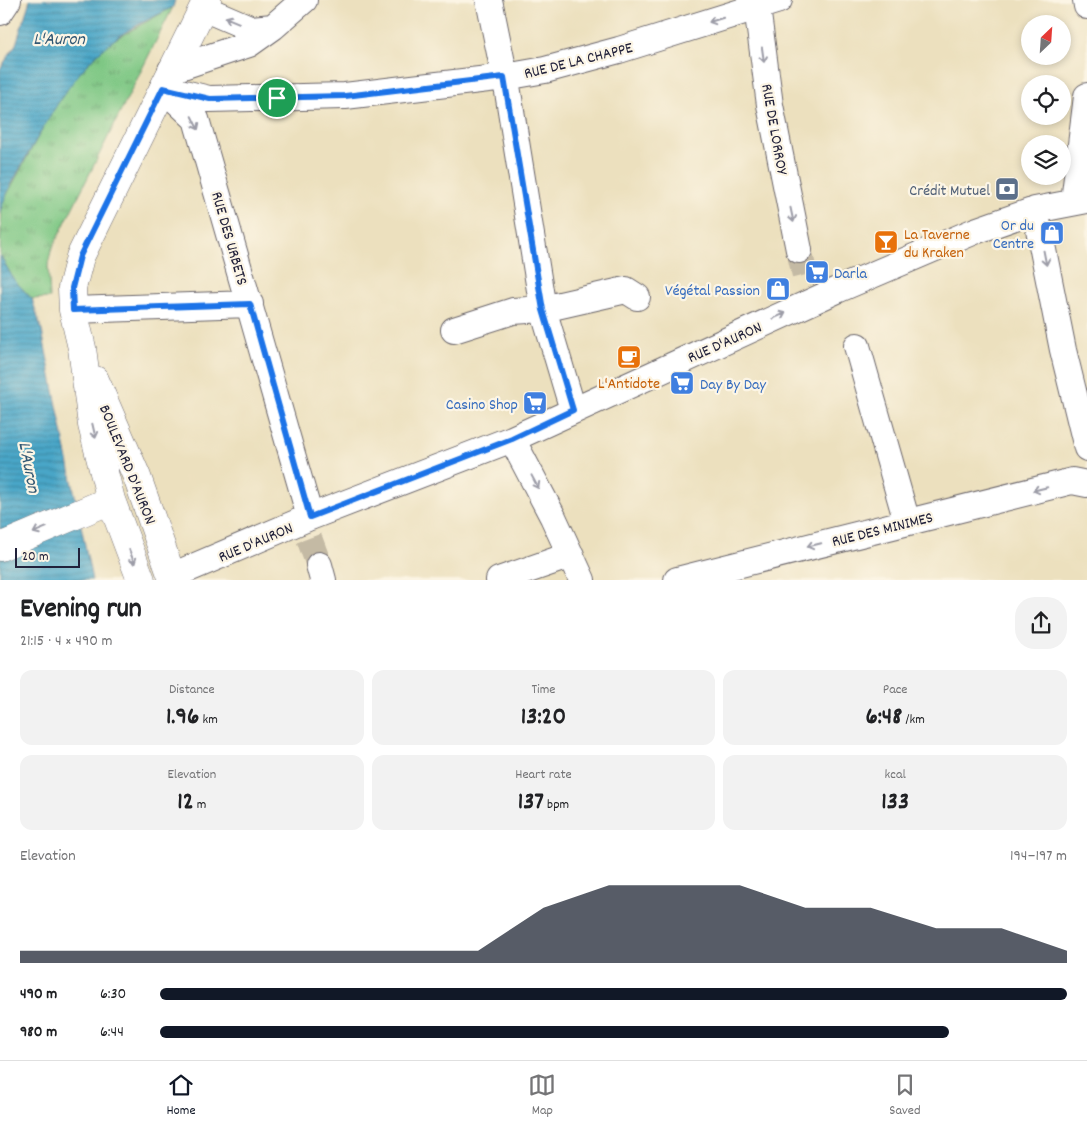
<!DOCTYPE html>
<meta charset="utf-8">
<style>
:root{--surface:#fff;--page:#f2f2f2;--text:#202124;--muted:#757577;--line:#e0e0e0;--accent:#111827}
body{margin:0;font-family:Dekko,sans-serif;background:var(--page);color:var(--text);height:100vh;display:flex;flex-direction:column;font-size:19px;white-space:nowrap}
*{box-sizing:border-box;margin:0}
p{font-size:16px;color:var(--muted)}
.icon{flex:none;width:28px;height:28px;fill:none;stroke:currentColor;stroke-width:2;stroke-linecap:round;stroke-linejoin:round}
.map{position:relative;height:580px;overflow:hidden}
.sheet{display:flex;flex-direction:column;background:var(--surface);flex:1}
.sheet>*{flex:none}
.needle{width:32px;rotate:25deg}
.controls{position:absolute;left:1021px;top:15px;display:grid;gap:10px}
.controls a{display:grid;place-items:center;width:50px;height:50px;border-radius:50%;background:var(--surface);box-shadow:0 2px 8px #0003;font-size:25px}
.scale{position:absolute;left:15px;bottom:12px;width:65px;box-sizing:border-box;padding-left:5px;border:2px solid #22223b;border-top:0;font-size:14px;line-height:18px;white-space:nowrap;color:#22223b;-webkit-text-stroke:4px #fcf5e5;paint-order:stroke}
.pin{position:absolute;display:grid;place-items:center;width:42px;height:42px;color:#fff;margin:-21px;border:2px solid #fff;border-radius:50%;box-shadow:0 1px 5px #0007}
.round{display:grid;place-items:center;flex:none;width:52px;height:52px;border-radius:20px;background:var(--page)}
.head{display:flex;align-items:center;justify-content:space-between;height:85px;padding:0 20px}
h1{font-size:28px;font-weight:700;line-height:38px}
.figures{display:grid;grid-template-columns:repeat(3,1fr);gap:8px;height:85px;padding:5px 20px}
.figures div{display:grid;align-content:center;border-radius:12px;background:var(--page);text-align:center}
.figures b{font-size:25px;font-weight:700}
.figures small{font-size:14px;font-weight:400}
.figures p{font-size:14px}
.chart{height:140px;padding:10px 20px}
.chart p{display:flex;justify-content:space-between}
.chart svg{width:100%;height:90px;margin-top:5px;fill:var(--accent);opacity:.7}
ul{padding:0 20px;list-style:none;font-size:16px}
li{display:grid;grid-template-columns:80px 60px 1fr;align-items:center;height:38px}
li i{height:12px;border-radius:6px;background:var(--accent)}
.dock{display:flex;justify-content:space-around;align-items:center;height:70px;border-top:1px solid var(--line);background:var(--surface);font-size:14px;color:var(--muted)}
.dock a{display:grid;justify-items:center;gap:2px}
.dock .on{color:var(--accent)}
.map>svg:first-child{display:block}
.park{fill:url(#park-tufts);stroke:#507460}
.water{fill:url(#water-rules);stroke:#356481}
.lines{fill:none;stroke-linecap:round;stroke-linejoin:round}
.minor-tunnel{stroke:#c4baa4;stroke-width:26;stroke-dasharray:26 13;stroke-linecap:butt}
.minor-casing{stroke:#696469;stroke-width:28}
.major-casing{stroke:#696469;stroke-width:29}
.minor{stroke:#fff;stroke-width:26}
.major{stroke:#fff;stroke-width:28}
.oneway{stroke:#9c9ca7}
.route-casing{stroke:#fff;stroke-width:10}
.route{stroke:#1a73e8;stroke-width:6}
.labels{text-anchor:middle;stroke-width:4.5;stroke-linejoin:round;paint-order:stroke}
.street-label{font-size:16px;fill:#22223b;stroke:#fcf5e5}
.service-label{font-size:16px;fill:#4e5e75;stroke:#fcf5e5;text-anchor:end}
.shop-label{font-size:16px;fill:#366cbe;stroke:#fcf5e5;text-anchor:end}
.food-label{font-size:16px;fill:#c56008;stroke:#fcf5e5;text-anchor:start}
.water-label{font-size:18px;font-style:italic;fill:#315773;stroke:#fcf5e5}
</style>
<div class="map">
<svg width="1087" height="580" viewBox="0 0 1087 580">
<defs>
<pattern id="park-tufts" width="24" height="20" patternUnits="userSpaceOnUse" patternTransform="scale(1.25)"><rect width="24" height="20" fill="#7ec784"/><path d="M3 7l-1-3M5 7V3M7 7l1-3M15 17l-1-3M17 17v-4M19 17l1-3" fill="none" stroke="#67a16d"/></pattern>
<pattern id="water-rules" width="6" height="5" patternUnits="userSpaceOnUse" patternTransform="scale(1.25)"><rect width="6" height="5" fill="#48a6c7"/><path d="M0 2.5h6" fill="none" stroke="#3c87a3"/></pattern>
</defs>
<rect width="100%" height="100%" fill="#fcf5e5"/>
<filter id="ink" filterUnits="userSpaceOnUse"><feTurbulence type="fractalNoise" baseFrequency=".02" numOctaves="2"/><feDisplacementMap in="SourceGraphic" scale="10" xChannelSelector="R" yChannelSelector="G"/><feConvolveMatrix kernelMatrix="1 2 1 2 8 2 1 2 1" color-interpolation-filters="sRGB"/></filter>
<filter id="wash" filterUnits="userSpaceOnUse"><feTurbulence type="fractalNoise" baseFrequency=".0096" numOctaves="4" result="noise"/><feDisplacementMap in="SourceGraphic" scale="20" xChannelSelector="R" yChannelSelector="G"/><feGaussianBlur stdDeviation="1.12" result="paint"/><feColorMatrix in="noise" values="0 0 0 0 0 0 0 0 0 0 0 0 0 0 0 0 0 1.4 0 .05"/><feComposite in="paint" operator="in"/></filter>
<g filter="url(#wash)">
<rect width="100%" height="100%" fill="#ece0be"/>
<!-- park -->
<path class="park" d="M173,7L51,251L48,265L50,298L32,299L14,280L0,255L2,204L54,107L80,72L110,42Z"/>
<!-- water -->
<path class="water" d="M30,0H175L173,7C152,18 128,28 110,43C72,73 49,118 25,159C16,176 4,195 0,214V69L16,44Z
M0,255L14,280L32,299L42,331L92,580H0Z"/>
</g>
<g filter="url(#ink)">
<g class="lines">
<!-- minor-tunnel -->
<path class="minor-tunnel" d="M799,250L807,284
M309,538L319,565"/>
<defs>
<path id="minor" d="M489,0L508,92L543,309L573,410
M1086,0L1087,6
M757,7L770,105L799,250
M203,8L252,29L273,27L304,0
M0,12L8,0
M171,70L249,44L273,27
M163,88L209,99L345,96L505,77L545,70L619,50L779,0
M163,88L196,119L310,517
M1074,201L1087,96
M1035,210L1063,350L1087,448
M73,310L250,304
M454,330L513,311L543,309L626,290L637,297
M857,346L907,522
M512,439L553,517L582,580
M319,565L323,580
M172,576L310,517L512,439L837,290L975,231L1035,210L1087,200
M499,580L571,555
M677,580L1072,481L1087,484"/>
<path id="major" d="M95,380L137,477L173,580
M0,547L111,500
M141,580L111,500L92,425L82,348L73,310L72,288L80,257L207,0"/>
</defs>
<!-- minor casing -->
<use href="#minor" class="minor-casing"/>
<!-- major casing -->
<use href="#major" class="major-casing"/>
<!-- minor -->
<use href="#minor" class="minor"/>
<!-- major -->
<use href="#major" class="major"/>
</g>
<!-- one-way arrows -->
<defs><path id="oneway-shaft" d="M-6 0H5M1.5-3L5.5 0L1.5 3" fill="none" stroke-width="1.6" stroke-linecap="round" stroke-linejoin="round" transform="scale(1.25)"/></defs>
<g class="oneway">
<use href="#oneway-shaft" transform="translate(232 20) rotate(-157)"/>
<use href="#oneway-shaft" transform="translate(716 20) rotate(163)"/>
<use href="#oneway-shaft" transform="translate(763 55) rotate(82)"/>
<use href="#oneway-shaft" transform="translate(195 123) rotate(64)"/>
<use href="#oneway-shaft" transform="translate(792 215) rotate(78)"/>
<use href="#oneway-shaft" transform="translate(1045 258) rotate(79)"/>
<use href="#oneway-shaft" transform="translate(779 316) rotate(-24)"/>
<use href="#oneway-shaft" transform="translate(94 431) rotate(77)"/>
<use href="#oneway-shaft" transform="translate(535 482) rotate(62)"/>
<use href="#oneway-shaft" transform="translate(1040 489) rotate(166)"/>
<use href="#oneway-shaft" transform="translate(40 530) rotate(157)"/>
<use href="#oneway-shaft" transform="translate(814 545) rotate(166)"/>
<use href="#oneway-shaft" transform="translate(132 557) rotate(69)"/>
</g>
</g>
<g class="lines" filter="url(#ink)">
<defs>
<path id="route" d="M504,77L543,310L573,410L512,439L310,517L250,304L73,310L72,288L80,256L163,88L210,99L345,96Z"/>
</defs>
<!-- route casing -->
<use href="#route" class="route-casing"/>
<!-- route -->
<use href="#route" class="route"/>
</g>
<!-- icons -->
<defs>
<symbol id="bank-square" viewBox="-11 -11 22 22"><rect x="-9" y="-9" width="18" height="18" rx="4" fill="#5c6f8a" stroke="#fcf5e5"/><path d="M-6-4H6V4H-6ZM0-2.3a2.3 2.3 0 1 0 0 4.6a2.3 2.3 0 1 0 0-4.6Z" fill="#fff"/></symbol>
<symbol id="shop-square" viewBox="-11 -11 22 22"><rect x="-9" y="-9" width="18" height="18" rx="4" fill="#3f7fe0" stroke="#fcf5e5"/><path d="M-5-2.5h2.3a2.7 3.5 0 0 1 5.4 0H5L5.5 6h-11ZM-1.5-2.5h3a1.5 2.3 0 0 0-3 0Z" fill="#fff"/></symbol>
<symbol id="bar-square" viewBox="-11 -11 22 22"><rect x="-9" y="-9" width="18" height="18" rx="4" fill="#e8710a" stroke="#fcf5e5"/><path d="M-6-5H6L.8 .8V4.5H3.5V6h-7V4.5H-.8V.8Z" fill="#fff"/></symbol>
<symbol id="supermarket-square" viewBox="-11 -11 22 22"><rect x="-9" y="-9" width="18" height="18" rx="4" fill="#3f7fe0" stroke="#fcf5e5"/><path d="M-6-5.5h2.5l.6 2H6L4.5 2H-2.5L-4.4-4H-6ZM-1.5 3.2a1.3 1.3 0 1 0 .1 0ZM3 3.2a1.3 1.3 0 1 0 .1 0Z" fill="#fff"/></symbol>
<symbol id="cafe-square" viewBox="-11 -11 22 22"><rect x="-9" y="-9" width="18" height="18" rx="4" fill="#e8710a" stroke="#fcf5e5"/><path d="M-5.5-4.5H6V0H3Q3 3.5 0 3.5H-2.5Q-5.5 3.5-5.5 0ZM3-3.2v2h1.7v-2ZM-6 4.5H4V6H-6Z" fill="#fff"/></symbol>
</defs>
<g fill-rule="evenodd">
<use href="#bank-square" x="993" y="175" width="28" height="28"/>
<use href="#shop-square" x="1038" y="219" width="28" height="28"/>
<use href="#bar-square" x="872" y="228" width="28" height="28"/>
<use href="#supermarket-square" x="803" y="258" width="28" height="28"/>
<use href="#shop-square" x="764" y="275" width="28" height="28"/>
<use href="#cafe-square" x="615" y="343" width="28" height="28"/>
<use href="#supermarket-square" x="668" y="369" width="28" height="28"/>
<use href="#supermarket-square" x="521" y="389" width="28" height="28"/>
</g>
<g class="labels">
<!-- street labels -->
<g class="street-label">
<text transform="translate(578 59) rotate(-14)" y="6">RUE DE LA CHAPPE</text>
<text transform="translate(776 129) rotate(80)" y="6">RUE DE LORROY</text>
<text transform="translate(231 238) rotate(74)" y="6">RUE DES URBETS</text>
<text transform="translate(724 341) rotate(-24)" y="6">RUE D'AURON</text>
<text transform="translate(129 464) rotate(68)" y="6">BOULEVARD D'AURON</text>
<text transform="translate(882 528) rotate(-14)" y="6">RUE DES MINIMES</text>
<text transform="translate(255 541) rotate(-23)" y="6">RUE D'AURON</text>
</g>
<!-- service labels -->
<g class="service-label">
<text x="990" y="195">Crédit Mutuel</text>
</g>
<!-- shop labels -->
<g class="shop-label">
<text x="1034" y="230">Or du<tspan x="1034" dy="18">Centre</tspan></text>
<text x="834" y="278" text-anchor="start">Darla</text>
<text x="760" y="295">Végétal Passion</text>
<text x="700" y="389" text-anchor="start">Day By Day</text>
<text x="518" y="409">Casino Shop</text>
</g>
<!-- food labels -->
<g class="food-label">
<text x="904" y="239">La Taverne<tspan x="904" dy="18">du Kraken</tspan></text>
<text x="629" y="388" text-anchor="middle">L'Antidote</text>
</g>
<!-- water labels -->
<g class="water-label">
<text x="59" y="44">L'Auron</text>
<text transform="translate(30 467) rotate(79)" y="6">L'Auron</text>
</g>
</g>
</svg>
<div class="controls">
<a><svg class="needle" viewBox="-14 -14 28 28"><path d="M0-13l5 13h-10z" fill="#e53935"/><path d="M0 13l5-13h-10z" fill="#757577"/></svg></a>
<a><svg class="icon" aria-label="locate" viewBox="0 0 24 24"><circle cx="12" cy="12" r="6"/><path d="M12 2v4M12 18v4M2 12h4M18 12h4"/></svg></a>
<a><svg class="icon" aria-label="layers" viewBox="0 0 24 24"><path d="M12 4l9 5-9 5-9-5zM3 14l9 5 9-5"/></svg></a>
</div>
<div class="scale">20 m</div>
<div class="pin" style="left:277px;top:98px;background:#1e9e55"><svg class="icon" aria-label="arrive" viewBox="0 0 24 24"><path d="M6 21V4h12l-3 4 3 4H6"/></svg></div>
</div>
<section class="sheet">
<div class="head"><div><h1>Evening run</h1><p>21:15 · 4 × 490 m</p></div><a class="round"><svg class="icon" aria-label="share" viewBox="0 0 24 24"><path d="M12 15V3M7 8l5-5 5 5M5 13v7h14v-7"/></svg></a></div>
<div class="figures">
<div><p>Distance</p><b>1.96<small> km</small></b></div>
<div><p>Time</p><b>13:20</b></div>
<div><p>Pace</p><b>6:48<small> /km</small></b></div>
</div>
<div class="figures">
<div><p>Elevation</p><b>12<small> m</small></b></div>
<div><p>Heart rate</p><b>137<small> bpm</small></b></div>
<div><p>kcal</p><b>133</b></div>
</div>
<div class="chart"><p><span>Elevation</span>194–197 m</p>
<svg viewBox="0 0 160 44" preserveAspectRatio="none"><path d="M0 44V38L10 38L20 38L30 38L40 38L50 38L60 38L70 38L80 17L90 6L100 6L110 6L120 17L130 17L140 27L150 27L160 38V44z"/></svg>
</div>
<ul>
<li><b>490 m</b>6:30<i style="width:100%"></i></li>
<li><b>980 m</b>6:44<i style="width:87%"></i></li>
</ul>
</section>
<nav class="dock">
<a class="on"><svg class="icon" aria-label="home" viewBox="0 0 24 24"><path d="M3 11l9-7 9 7M6 9v11h12V9"/></svg>Home</a>
<a><svg class="icon" aria-label="map" viewBox="0 0 24 24"><path d="M3 6l6-2 6 2 6-2v14l-6 2-6-2-6 2zM9 4v14M15 6v14"/></svg>Map</a>
<a><svg class="icon" aria-label="saved" viewBox="0 0 24 24"><path d="M7 4h10v16l-5-4-5 4z"/></svg>Saved</a>
</nav>
